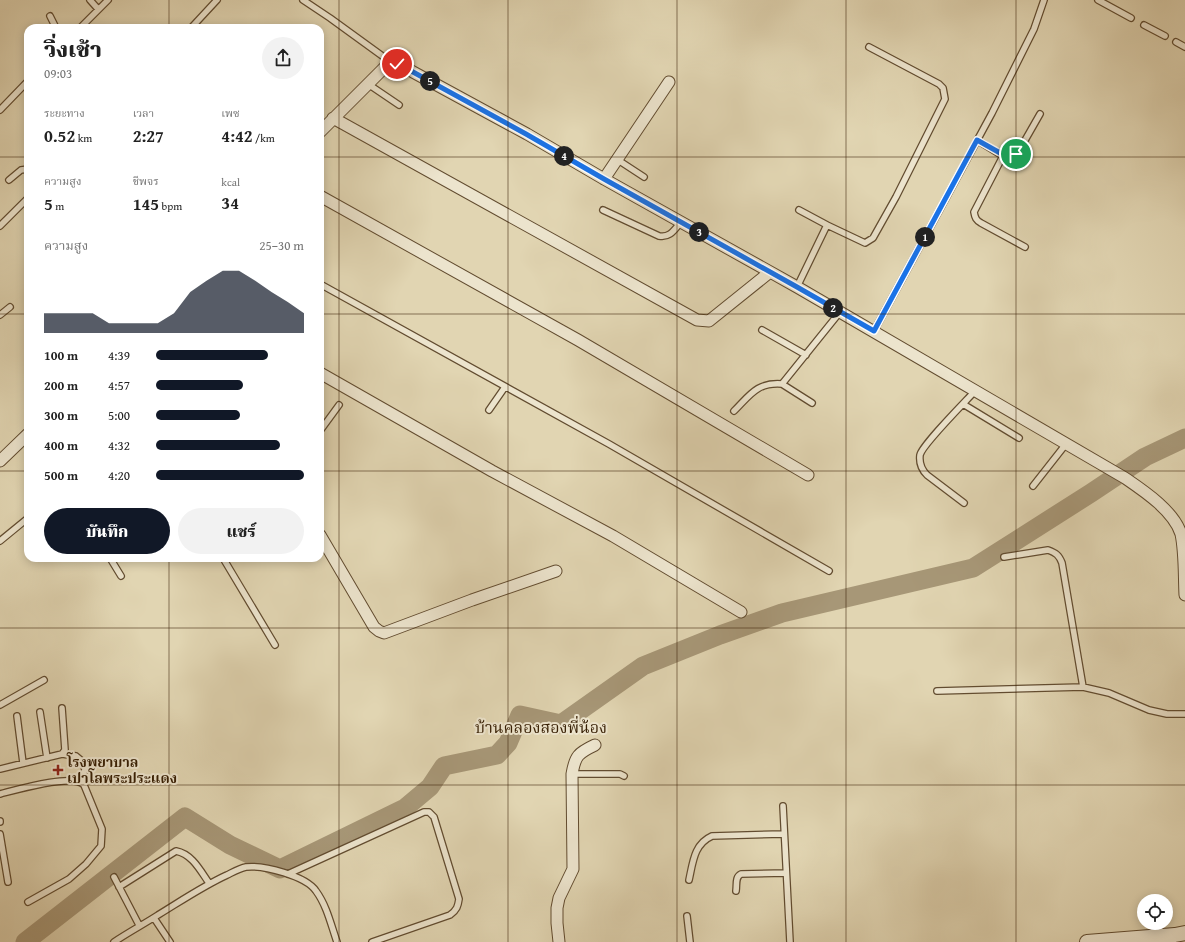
<!DOCTYPE html>
<html lang="th">
<meta charset="utf-8">
<style>
:root{--surface:#fff;--page:#f2f2f2;--text:#222;--muted:#767676;--accent:#111827}
body{margin:0;font-family:"Gentium Book Plus","Noto Serif Thai",serif;background:var(--page);color:var(--text);height:100vh;display:flex;flex-direction:column;font-size:15px;white-space:nowrap}
*{box-sizing:border-box;margin:0}
p{font-size:13px;color:var(--muted)}
.icon{flex:none;width:22px;height:22px;fill:none;stroke:currentColor;stroke-width:2;stroke-linecap:round;stroke-linejoin:round}
.map{position:relative;flex:1;overflow:hidden}
.side{position:absolute;left:24px;top:24px;width:300px;height:538px;display:flex;flex-direction:column;background:var(--surface);border-radius:12px;box-shadow:0 2px 10px #0003}
.side>*{flex:none}
.fabs{position:absolute;left:1137px;top:894px;display:grid;gap:8px}
.fabs a{display:grid;place-items:center;width:36px;height:36px;border-radius:50%;background:var(--surface);box-shadow:0 2px 10px #0003;font-size:20px}
.pin{position:absolute;display:grid;place-items:center;width:34px;height:34px;color:#fff;margin:-17px;border:2px solid #fff;border-radius:50%;box-shadow:0 1px 4px #0007}
.km{position:absolute;width:20px;height:20px;margin:-10px;border-radius:50%;background:#222;color:#fff;font-size:11px;line-height:20px;text-align:center}
.round{display:grid;place-items:center;flex:none;width:42px;height:42px;border-radius:21px;background:var(--page)}
.head{display:flex;align-items:center;justify-content:space-between;height:68px;padding:0 20px}
h1{font-size:22px;font-weight:800;line-height:30px}
.metrics{display:grid;grid-template-columns:repeat(3,1fr);gap:6px;height:68px;padding:4px 20px}
.metrics div{display:grid;align-content:center}
.metrics b{font-size:17px;font-weight:800}
.metrics small{font-size:11px;font-weight:400}
.metrics p{font-size:11px}
.chart{height:112px;padding:8px 20px}
.chart p{display:flex;justify-content:space-between}
.chart svg{width:100%;height:72px;margin-top:4px;fill:var(--accent);opacity:.7}
.action{display:flex;gap:8px;margin-top:auto;padding:8px 20px}
.action a{flex:1;height:46px;border-radius:24px;background:var(--accent);color:#fff;font-size:16px;font-weight:800;line-height:46px;text-align:center}
.action a+a{background:var(--page);color:var(--text)}
ul{padding:0 20px;list-style:none;font-size:13px}
li{display:grid;grid-template-columns:64px 48px 1fr;align-items:center;height:30px}
li i{height:10px;border-radius:5px;background:var(--accent)}
.map>svg:first-child{display:block}
.lines{fill:none;stroke-linecap:round;stroke-linejoin:round}
.river{stroke:#a79777;stroke-width:19}
.service-casing{stroke:#624c30;stroke-width:8}
.minor-casing{stroke:#624c30;stroke-width:13}
.tertiary-casing{stroke:#624c30;stroke-width:16}
.service{stroke:#ece4cd;stroke-width:5.5}
.minor{stroke:#ece4cd;stroke-width:11}
.tertiary{stroke:#ece4cd;stroke-width:14}
.route-casing{stroke:#fff;stroke-width:8}
.route{stroke:#1a73e8;stroke-width:5}
.grid{fill:none;stroke:#371f04;stroke-width:1;stroke-opacity:0.55}
.poi-dot{fill:#8f2418;stroke:#ece4cd;stroke-width:1.5}
.labels{text-anchor:middle;stroke-width:4;stroke-linejoin:round;paint-order:stroke}
.poi-label{font-size:14px;font-weight:bold;fill:#371f04;stroke:#ece4cd;text-anchor:start}
.quarter-label{font-size:16px;fill:#371f04;stroke:#ece4cd}
</style>
<div class="map">
<svg width="1185" height="942" viewBox="0 0 1185 942">
<rect width="100%" height="100%" fill="#e1d5b2"/>
<filter id="stains"><feTurbulence type="fractalNoise" baseFrequency=".005" numOctaves="4"/><feColorMatrix values="0 0 0 0 .2 0 0 0 0 .09 0 0 0 0 .02 0 0 0 .5 -.17"/></filter>
<radialGradient id="worn" r=".72"><stop offset=".6" stop-color="#630" stop-opacity="0"/><stop offset="1" stop-color="#630" stop-opacity=".3"/></radialGradient>
<g class="lines">
<!-- river -->
<path class="river" d="M25,942L185,817L230,845L280,869L405,808L430,787L444,766L497,755L508,743L520,715L561,724L643,666L720,635L782,613L973,568L1091,493L1145,457L1185,438"/>
<defs>
<path id="service" d="M90,0L98,9
M303,0L330,18L392,63
M1098,0L1131,18
M50,16L56,28
M1144,25L1165,36
M80,28L108,0
M191,28L217,0
M1176,42L1185,47
M368,84L399,105
M0,110L28,81
M977,140L1003,156L974,212C975,218 976,220 981,223L1025,247
M1003,156L1009,158L1013,157L1020,149L1040,114
M618,160L644,177
M9,180L21,170L28,169
M603,210L659,236C670,238 674,230 681,222
M799,210L827,225
M0,226L28,198
M320,284L609,444L829,571
M797,287L827,225L865,243L873,238L896,197L945,99L943,88L939,84L869,47
M0,315L10,307
M762,330L806,355
M874,331L992,113L1034,29L1044,0
M782,384L812,403
M963,404L1019,438
M489,410L505,387
M734,411C750,395 757,382 782,384L840,312
M320,431L339,405
M1033,486L1066,444
M964,503L927,475C922,470 919,463 920,455C922,445 966,401 975,391
M0,541L28,518
M1004,557L1048,550C1056,553 1059,555 1062,563L1083,687
M110,558L121,576
M223,558L275,645
M937,691L1083,687L1109,693L1149,710L1167,714H1185
M0,705L44,680
M40,712L47,758
M17,716L23,763
M62,754L76,756L82,761L85,769L81,782
M0,769L62,754L65,750L62,708
M572,774H620L624,776
M0,794C16,790 73,773 84,785L102,829L101,846L86,864L69,879L28,902
M783,806L790,942
M0,821V822
M0,834L8,882
M288,874L424,812H429L434,817L459,899C458,906 457,910 450,915L372,942
M114,877L139,925
M689,880C693,862 694,844 712,836L783,834
M119,887L176,851C192,854 200,870 209,883
M736,891C737,884 735,877 741,874L786,873
M687,916L690,942
M154,918L170,942
M114,942C129,932 144,924 158,915C181,901 203,886 227,875C233,872 240,868 246,867C264,865 306,876 316,891C327,906 331,925 337,942"/>
<path id="minor" d="M333,118L697,320L709,321L770,272
M320,132L389,63C397,62 406,68 413,72L527,134L604,179L797,287L1125,478C1144,491 1174,511 1181,534C1185,553 1184,576 1185,595
M604,179L669,82
M320,196L578,340L808,475
M320,373L492,471L613,536L741,612
M0,461L28,434
M320,535L374,627L379,631L384,633L472,600L556,571
M559,942L557,923V908L559,898L573,869L572,774C575,756 578,753 595,745"/>
<path id="tertiary" d="M1087,942L1175,935L1185,933"/>
</defs>
<!-- service casing -->
<use href="#service" class="service-casing"/>
<!-- minor casing -->
<use href="#minor" class="minor-casing"/>
<!-- tertiary casing -->
<use href="#tertiary" class="tertiary-casing"/>
<!-- service -->
<use href="#service" class="service"/>
<!-- minor -->
<use href="#minor" class="minor"/>
<!-- tertiary -->
<use href="#tertiary" class="tertiary"/>
</g>
<g class="lines">
<defs>
<path id="route" d="M397,64L413,72L526,134L604,179L797,287L874,331L977,140L1009,158L1016,154"/>
</defs>
<!-- route casing -->
<use href="#route" class="route-casing"/>
<!-- route -->
<use href="#route" class="route"/>
</g>
<!-- grid -->
<path class="grid" d="M169,0V28M339,0V942M508,0V942M677,0V942M846,0V942M1016,0V942M0,157H28M320,157H1185M0,314H28M320,314H1185M0,471H28M320,471H1185M169,558V942M0,628H1185M0,785H1185"/>
<!-- markers -->
<path class="poi-dot" d="M56 764h4v4h4v4h-4v4h-4v-4h-4v-4h4z"/>
<g class="labels">
<!-- poi labels -->
<g class="poi-label">
<text x="67" y="767">โรงพยาบาล<tspan x="67" dy="16">เปาโลพระประแดง</tspan></text>
</g>
<!-- quarter labels -->
<g class="quarter-label">
<text x="541" y="733">บ้านคลองสองพี่น้อง</text>
</g>
</g>
<rect width="100%" height="100%" filter="url(#stains)"/>
<rect width="100%" height="100%" fill="url(#worn)"/>
</svg>
<div class="fabs">
<a><svg class="icon" aria-label="locate" viewBox="0 0 24 24"><circle cx="12" cy="12" r="6"/><path d="M12 2v4M12 18v4M2 12h4M18 12h4"/></svg></a>
</div>
<div class="pin" style="left:1016px;top:154px;background:#1e9e55"><svg class="icon" aria-label="arrive" viewBox="0 0 24 24"><path d="M6 21V4h12l-3 4 3 4H6"/></svg></div>
<div class="pin" style="left:397px;top:64px;background:#d93025"><svg class="icon" aria-label="check" viewBox="0 0 24 24"><path d="M5 12l5 5 9-10"/></svg></div>
<b class="km" style="left:925px;top:237px">1</b>
<b class="km" style="left:833px;top:308px">2</b>
<b class="km" style="left:699px;top:232px">3</b>
<b class="km" style="left:564px;top:156px">4</b>
<b class="km" style="left:430px;top:81px">5</b>
<section class="side">
<div class="head"><div><h1>วิ่งเช้า</h1><p>09:03</p></div><a class="round"><svg class="icon" aria-label="share" viewBox="0 0 24 24"><path d="M12 15V3M7 8l5-5 5 5M5 13v7h14v-7"/></svg></a></div>
<div class="metrics">
<div><p>ระยะทาง</p><b>0.52<small> km</small></b></div>
<div><p>เวลา</p><b>2:27</b></div>
<div><p>เพซ</p><b>4:42<small> /km</small></b></div>
</div>
<div class="metrics">
<div><p>ความสูง</p><b>5<small> m</small></b></div>
<div><p>ชีพจร</p><b>145<small> bpm</small></b></div>
<div><p>kcal</p><b>34</b></div>
</div>
<div class="chart"><p><span>ความสูง</span>25–30 m</p>
<svg viewBox="0 0 160 44" preserveAspectRatio="none"><path d="M0 44V32L10 32L20 32L30 32L40 38L50 38L60 38L70 38L80 32L90 19L100 12L110 6L120 6L130 12L140 19L150 25L160 32V44z"/></svg>
</div>
<ul>
<li><b>100 m</b>4:39<i style="width:76%"></i></li>
<li><b>200 m</b>4:57<i style="width:59%"></i></li>
<li><b>300 m</b>5:00<i style="width:57%"></i></li>
<li><b>400 m</b>4:32<i style="width:84%"></i></li>
<li><b>500 m</b>4:20<i style="width:100%"></i></li>
</ul>
<div class="action"><a>บันทึก</a><a>แชร์</a></div>
</section>
</div>
